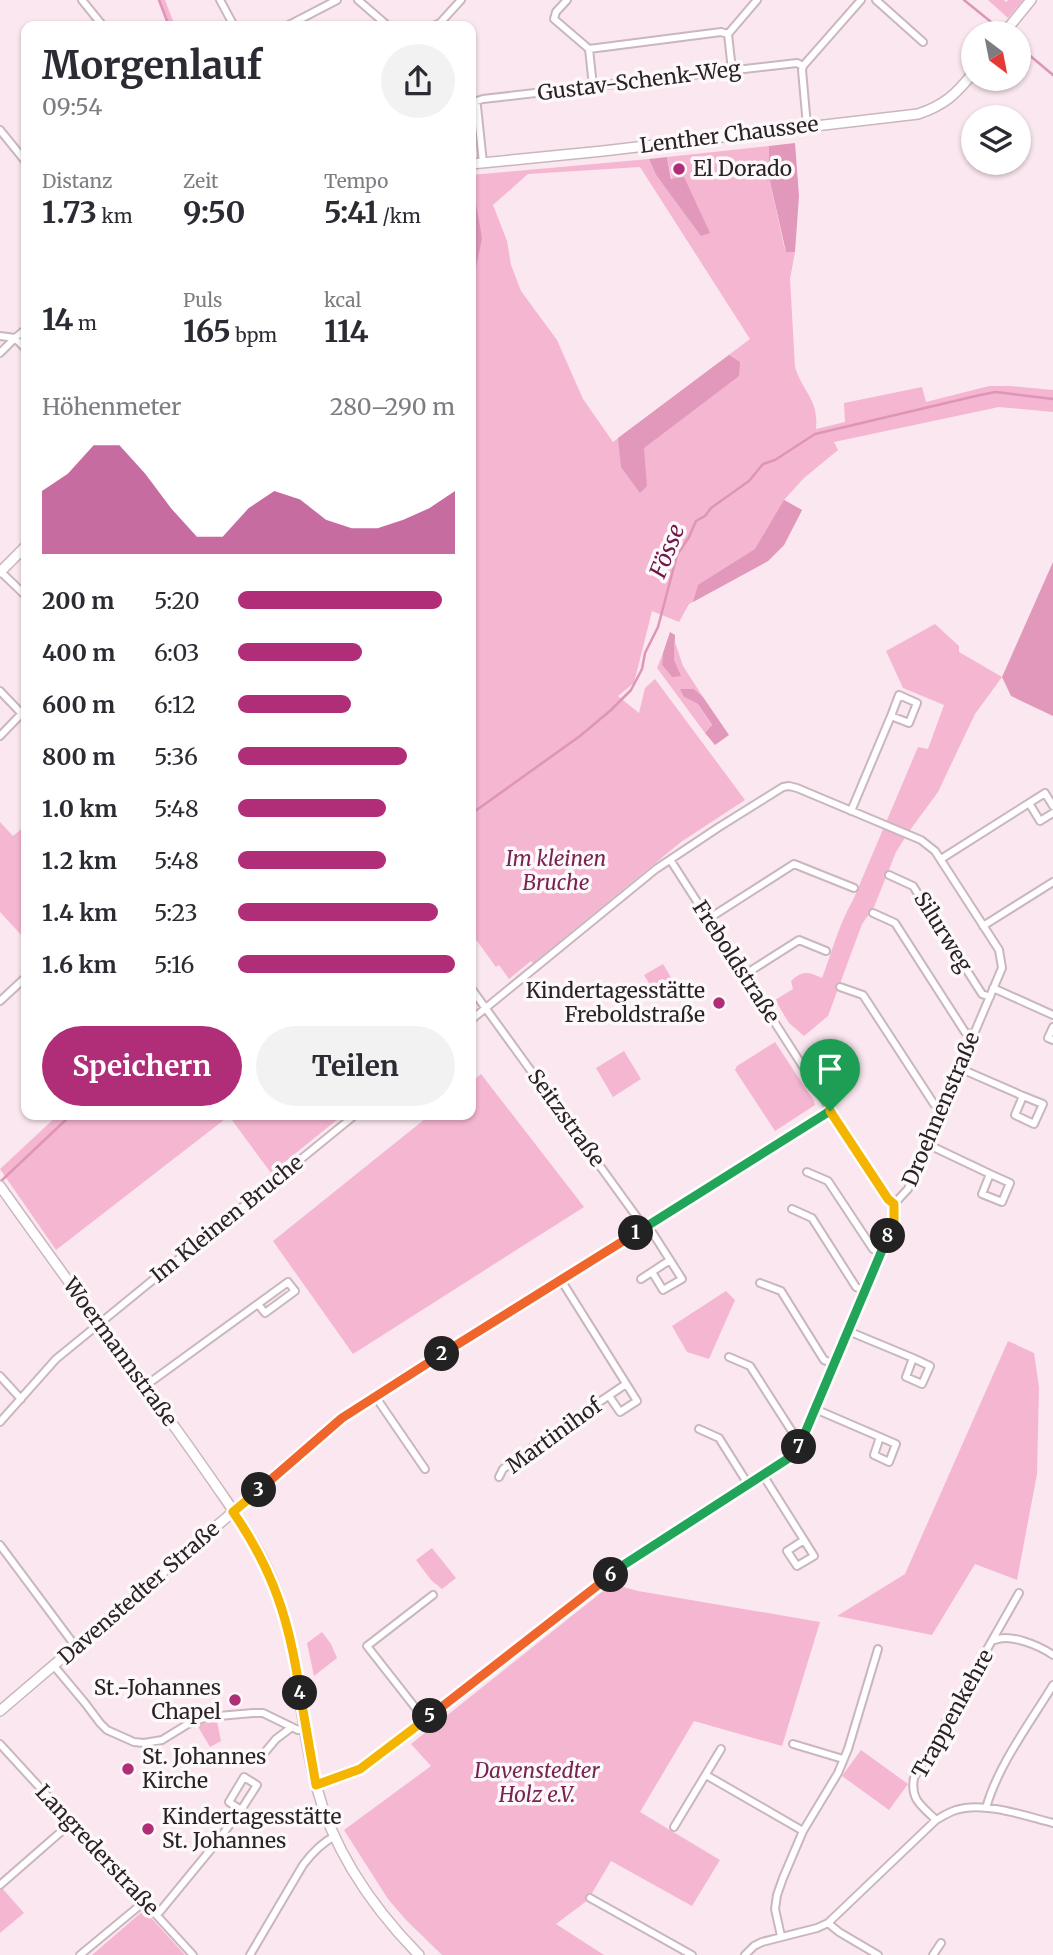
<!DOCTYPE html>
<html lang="de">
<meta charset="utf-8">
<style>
:root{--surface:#fff;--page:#f2f2f3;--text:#2b2b33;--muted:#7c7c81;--accent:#b02e78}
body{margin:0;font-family:Merriweather,serif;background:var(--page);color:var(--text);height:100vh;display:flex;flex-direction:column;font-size:26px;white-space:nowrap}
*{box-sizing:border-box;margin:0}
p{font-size:23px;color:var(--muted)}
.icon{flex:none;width:38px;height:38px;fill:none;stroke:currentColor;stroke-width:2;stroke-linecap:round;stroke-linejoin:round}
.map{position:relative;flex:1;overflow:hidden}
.panel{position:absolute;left:21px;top:21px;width:455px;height:1099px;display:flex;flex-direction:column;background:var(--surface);border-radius:14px;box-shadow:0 2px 5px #0004}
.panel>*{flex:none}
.needle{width:46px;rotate:148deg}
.buttons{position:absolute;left:961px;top:21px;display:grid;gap:14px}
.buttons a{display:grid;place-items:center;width:70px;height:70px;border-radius:50%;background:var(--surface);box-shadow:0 2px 5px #0004;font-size:35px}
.pin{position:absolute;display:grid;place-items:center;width:60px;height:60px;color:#fff;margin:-72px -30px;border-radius:50% 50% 50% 0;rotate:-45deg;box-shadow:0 0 7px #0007}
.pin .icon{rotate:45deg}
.km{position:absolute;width:35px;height:35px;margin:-18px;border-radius:50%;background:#222;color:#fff;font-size:19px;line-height:35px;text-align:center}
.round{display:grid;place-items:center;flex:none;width:74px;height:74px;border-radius:37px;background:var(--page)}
.summary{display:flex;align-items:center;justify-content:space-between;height:119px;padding:0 21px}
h1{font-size:38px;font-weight:700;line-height:52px}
.figures{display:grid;grid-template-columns:repeat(3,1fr);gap:10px;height:119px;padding:7px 21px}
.figures div{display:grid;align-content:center}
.figures b{font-size:30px;font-weight:700}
.figures small{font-size:19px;font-weight:400}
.figures p{font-size:19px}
.chart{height:196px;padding:14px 21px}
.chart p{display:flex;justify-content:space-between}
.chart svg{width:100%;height:126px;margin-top:7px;fill:var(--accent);opacity:.7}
.button{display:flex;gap:14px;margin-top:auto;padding:14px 21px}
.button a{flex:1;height:80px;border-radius:42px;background:var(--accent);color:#fff;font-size:28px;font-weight:700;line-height:80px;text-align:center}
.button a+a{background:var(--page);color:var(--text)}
ul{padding:0 21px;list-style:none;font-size:23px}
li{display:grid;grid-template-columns:112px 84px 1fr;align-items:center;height:52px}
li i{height:18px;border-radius:9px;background:var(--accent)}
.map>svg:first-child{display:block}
.green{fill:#f5b6d2;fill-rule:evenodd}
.forest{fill:#e198ba}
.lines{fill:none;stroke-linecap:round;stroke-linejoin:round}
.stream{stroke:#de95b7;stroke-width:2.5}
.street-casing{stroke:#cab6bf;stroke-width:10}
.secondary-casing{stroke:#cab6bf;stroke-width:12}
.street{stroke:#fff;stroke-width:6}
.secondary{stroke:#fff;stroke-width:9}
.split-1-casing{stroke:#fff;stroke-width:14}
.split-2-casing{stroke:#fff;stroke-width:14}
.split-3-casing{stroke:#fff;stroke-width:14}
.split-4-casing{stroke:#fff;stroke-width:14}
.split-5-casing{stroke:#fff;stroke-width:14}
.split-6-casing{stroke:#fff;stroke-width:14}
.split-7-casing{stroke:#fff;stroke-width:14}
.split-8-casing{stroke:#fff;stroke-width:14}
.split-9-casing{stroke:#fff;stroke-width:14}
.split-1{stroke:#22a559;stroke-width:9}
.split-2{stroke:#f0652b;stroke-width:9}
.split-3{stroke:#f0652b;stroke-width:9}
.split-4{stroke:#f5b400;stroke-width:9}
.split-5{stroke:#f5b400;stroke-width:9}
.split-6{stroke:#f0652b;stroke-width:9}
.split-7{stroke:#22a559;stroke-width:9}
.split-8{stroke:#22a559;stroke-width:9}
.split-9{stroke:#f5b400;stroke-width:9}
.poi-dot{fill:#b02e78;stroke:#fdf9fb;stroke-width:2.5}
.labels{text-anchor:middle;stroke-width:7;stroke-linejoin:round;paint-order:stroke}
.street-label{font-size:21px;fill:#2a2225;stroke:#fdf9fb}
.poi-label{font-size:21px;fill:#2a2225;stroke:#fdf9fb;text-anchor:start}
.park-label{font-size:21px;font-style:italic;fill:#782452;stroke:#fdf9fb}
.water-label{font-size:23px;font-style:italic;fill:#6d1848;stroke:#fdf9fb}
</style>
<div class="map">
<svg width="1053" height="1955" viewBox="0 0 1053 1955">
<rect width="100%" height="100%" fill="#fbe7ef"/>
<!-- green -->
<path class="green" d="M158,0H165L175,26H168Z
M988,0H1004L1006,2L1008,0H1023L1008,18Z
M769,146V177L784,246L786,252H795L790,279L795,367C803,393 819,399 816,429L845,422L844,403L922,387L926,402L989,386H1010L1053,390V412L999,407L834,442L838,450L804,478L784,500L802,510L784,545L768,561L689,604L679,622L652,611L634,683L618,696L639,713L645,688L655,679L745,800L681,842L533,963L531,961L509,979L499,965L496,967L471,933V175L649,159L656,175L702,236L672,179L667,157ZM640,167L750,339L613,442L583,399L557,340L521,291L511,265L507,241L493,205L528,174Z
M935,624L959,646V652L1002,677L975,714L938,792L910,830L896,852L874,907L862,924L828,1016L804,1036L789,1023L775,1000L793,989L791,981C803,970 808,972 822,978C832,952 839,924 853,900L918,747L928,749L944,705L903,688L886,651Z
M675,642L683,666L703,697L694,689L684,697L698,704L712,726L705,733L657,668L663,653L662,665L672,677Z
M0,822L13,836L26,825V940L0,912Z
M663,964L678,989L660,1001L644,975Z
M775,1042L814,1101L815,1105L775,1131L735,1070L737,1066Z
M624,1051L641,1079L613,1097L596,1068Z
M481,1074L584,1207L353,1354L273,1241L430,1115H471V1082Z
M58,1115H343L271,1173L229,1116L56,1250L0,1169Z
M726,1291L735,1300L709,1359L687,1352L672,1326Z
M1008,1341L1034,1353L1039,1387L1037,1474L1017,1580L975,1564L932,1635L837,1616L905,1574Z
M432,1548L456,1578L442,1589L431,1580L416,1560Z
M612,1584L638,1591L820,1622L782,1746L694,1721L640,1812L720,1860L692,1906L611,1861L588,1900L556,1924L604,1955H442L406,1920L388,1899L344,1830L431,1766L411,1744Z
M322,1632L331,1644L337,1658L314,1676L307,1643Z
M217,1721L221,1741L210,1747L197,1725Z
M861,1750L908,1784L889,1810L842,1776Z
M2,1888L24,1913L0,1933V1890Z
M144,1910L185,1955H92Z"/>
<!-- forest -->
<path class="forest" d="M795,143L799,196L795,252H786L769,177V146Z
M667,157L671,179L684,177L710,233L701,236L656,175L649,159Z
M471,175L482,238L474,278L471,280Z
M729,355L740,362L739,376L644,448L647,486L640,493L621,467L618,438Z
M784,500L802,510L784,545L768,561L693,602L698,585L755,549Z
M1053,562V716L1011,696L1002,677Z
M670,632L675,635L674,660L681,676L672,677L662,665L663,653Z
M680,689H694L703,697L729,735L715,745L705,733L712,725L698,704L684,697Z"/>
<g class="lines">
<!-- stream -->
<path class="stream" d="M159,0L169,26
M964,0L1001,30
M1022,49L1053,75
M471,814L580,736L611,710L631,690L642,669L645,653L658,627L677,555L689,537L696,521L705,516L711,508L749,481L763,464L775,460L815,434L980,395L996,392L1053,399
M0,1182L71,1115"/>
<defs>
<path id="street" d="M82,0L103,26
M220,0L234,26
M358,0L388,26
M567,0L556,12L554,19L589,49L593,86
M876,0L923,42
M287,26L337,0
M434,26L440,23L461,0
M589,49L721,32L728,34
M732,70L728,34L757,0
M471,99L477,106L483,163
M474,102L483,99L797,63L803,66
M807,126L802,70L803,66L861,0
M0,130L26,162
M0,336L15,338L26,329
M0,353L15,338L26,349
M0,571L26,596
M0,691L22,714
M0,736L26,709
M1029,803L1040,821L1053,813
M851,811L891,716L909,723L917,703L899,695L891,716
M941,859L1045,793L1053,806
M671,861L888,1199L894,1204
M889,875L913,886L982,994L990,997
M873,913L895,923L965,1032L973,1035
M708,919L794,864L854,888
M983,926L1053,882
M744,975L799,940L826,951
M840,987L863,995L934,1104L943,1108
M471,988L639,1220L652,1232L682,1279L663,1290L652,1272
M993,988L1053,1015
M0,1001L26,977
M471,1020L656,869L719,827L783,787L789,786L797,788L921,840L935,851L999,950L1002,968L908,1189L894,1204
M1053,1027L1048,1038L1053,1040
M959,1068L1023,1096L1015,1115L1034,1124L1043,1104L1023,1096
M927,1144L990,1174L982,1194L1002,1202L1010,1183L990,1174
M807,1172L828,1181L873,1249L881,1253
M792,1209L812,1218L856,1287L865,1291
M641,1279L670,1260
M561,1280L637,1401L620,1412L609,1396
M760,1283L781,1291L824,1360L834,1364
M848,1331L913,1358L906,1377L922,1384L930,1366L913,1358
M729,1357L750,1366L793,1433L804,1436
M0,1376L21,1399
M145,1386L288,1282L295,1291L265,1313L258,1304
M375,1396L425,1469
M815,1409L880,1437L874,1455L889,1462L896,1444L880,1437
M0,1422L56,1359L355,1115
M699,1429L719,1438L748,1484
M763,1475L804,1540L787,1551L797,1566L814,1556L804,1540
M499,1477L503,1469L537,1444L626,1384
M233,1512L342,1418L362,1405L830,1111
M0,1545L76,1647
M995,1640C1010,1633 1040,1646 1053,1655
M54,1666L85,1703L100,1723L107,1730L134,1742L144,1743L162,1740L188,1724L207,1717L253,1713H263L298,1730L305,1729
M425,1720L367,1646L433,1595
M0,1744L193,1955
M793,1744L843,1759
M261,1757L276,1739L292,1727
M706,1775L803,1831
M316,1785L347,1775L374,1760L625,1564L792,1456L804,1436L894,1222V1204
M986,1808C998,1765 1030,1723 1053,1685
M936,1820C922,1806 910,1800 914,1778L1019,1593
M674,1827L721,1749
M0,1885L71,1823
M590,1898L692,1955
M157,1915L212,1848L241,1810L229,1802L244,1777L257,1785L241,1810
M828,1923L839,1932L878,1955
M781,1936L775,1909L777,1895L783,1878L803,1831L838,1773L848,1749L878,1649
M80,1955L144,1902
M250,1955L303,1865C312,1853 321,1843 335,1836
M745,1955L754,1946L762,1942L817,1928L828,1923L936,1820C943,1816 949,1812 956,1810C984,1801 1025,1816 1053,1823
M933,1955L941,1943"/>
<path id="secondary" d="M1004,33L1031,0
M471,164L603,151L918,114C945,105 956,94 973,73
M0,572L26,546
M0,1186C56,1265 114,1344 171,1422C190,1448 208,1474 226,1500C241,1522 256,1544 267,1568C300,1638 296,1712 316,1785C333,1850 372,1907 419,1955
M0,1711L233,1512"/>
</defs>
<!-- street casing -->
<use href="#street" class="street-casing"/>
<!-- secondary casing -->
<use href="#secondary" class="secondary-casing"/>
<!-- street -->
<use href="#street" class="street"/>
<!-- secondary -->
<use href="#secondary" class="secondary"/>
</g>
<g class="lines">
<defs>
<path id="split-1" d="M636,1233L830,1111"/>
<path id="split-2" d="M442,1354L636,1233"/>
<path id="split-3" d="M259,1490L342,1418L442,1354"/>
<path id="split-4" d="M259,1490L233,1512C274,1571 290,1623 300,1693"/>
<path id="split-5" d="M300,1693L316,1785L360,1769L430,1716"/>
<path id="split-6" d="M430,1716L611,1575"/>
<path id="split-7" d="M611,1575L625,1564L792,1456L799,1447"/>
<path id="split-8" d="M799,1447L888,1236"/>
<path id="split-9" d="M830,1111L888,1199L894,1204V1222L888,1236"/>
</defs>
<!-- split-1 casing -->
<use href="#split-1" class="split-1-casing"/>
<!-- split-2 casing -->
<use href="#split-2" class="split-2-casing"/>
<!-- split-3 casing -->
<use href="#split-3" class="split-3-casing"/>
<!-- split-4 casing -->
<use href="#split-4" class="split-4-casing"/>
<!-- split-5 casing -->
<use href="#split-5" class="split-5-casing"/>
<!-- split-6 casing -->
<use href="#split-6" class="split-6-casing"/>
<!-- split-7 casing -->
<use href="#split-7" class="split-7-casing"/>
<!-- split-8 casing -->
<use href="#split-8" class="split-8-casing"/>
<!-- split-9 casing -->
<use href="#split-9" class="split-9-casing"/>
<!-- split-1 -->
<use href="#split-1" class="split-1"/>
<!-- split-2 -->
<use href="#split-2" class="split-2"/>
<!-- split-3 -->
<use href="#split-3" class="split-3"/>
<!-- split-4 -->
<use href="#split-4" class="split-4"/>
<!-- split-5 -->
<use href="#split-5" class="split-5"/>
<!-- split-6 -->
<use href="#split-6" class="split-6"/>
<!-- split-7 -->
<use href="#split-7" class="split-7"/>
<!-- split-8 -->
<use href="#split-8" class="split-8"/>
<!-- split-9 -->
<use href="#split-9" class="split-9"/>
</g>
<!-- markers -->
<g class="poi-dot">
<circle cx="679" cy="169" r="7"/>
<circle cx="719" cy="1003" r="7"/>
<circle cx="235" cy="1700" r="7"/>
<circle cx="128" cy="1769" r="7"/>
<circle cx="148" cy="1829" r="7"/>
</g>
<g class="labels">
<!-- street labels -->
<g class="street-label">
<text transform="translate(639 81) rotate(-7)" y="7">Gustav-Schenk-Weg</text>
<text transform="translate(729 135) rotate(-7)" y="7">Lenther Chaussee</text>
<text transform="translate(943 932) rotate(58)" y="7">Silurweg</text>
<text transform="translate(736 962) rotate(57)" y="7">Freboldstraße</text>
<text transform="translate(941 1109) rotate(-67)" y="7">Droehnenstraße</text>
<text transform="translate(566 1118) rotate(54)" y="7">Seitzstraße</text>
<text transform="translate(227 1219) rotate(-39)" y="7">Im Kleinen Bruche</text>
<text transform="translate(120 1352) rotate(54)" y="7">Woermannstraße</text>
<text transform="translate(554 1436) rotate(-36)" y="7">Martinihof</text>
<text transform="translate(139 1593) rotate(-41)" y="7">Davenstedter Straße</text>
<text transform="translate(953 1714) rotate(-61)" y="7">Trappenkehre</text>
<text transform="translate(97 1850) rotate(47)" y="7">Langrederstraße</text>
</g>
<!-- poi labels -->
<g class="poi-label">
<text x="693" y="176">El Dorado</text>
<text x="705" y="998" text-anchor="end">Kindertagesstätte<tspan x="705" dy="24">Freboldstraße</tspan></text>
<text x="221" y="1695" text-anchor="end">St.-Johannes<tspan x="221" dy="24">Chapel</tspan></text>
<text x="142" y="1764">St. Johannes<tspan x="142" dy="24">Kirche</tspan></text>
<text x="162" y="1824">Kindertagesstätte<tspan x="162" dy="24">St. Johannes</tspan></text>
</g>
<!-- park labels -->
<g class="park-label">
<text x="556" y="866">Im kleinen<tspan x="556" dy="24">Bruche</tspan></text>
<text x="537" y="1778">Davenstedter<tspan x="537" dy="24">Holz e.V.</tspan></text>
</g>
<!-- water labels -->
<g class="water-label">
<text transform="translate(667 551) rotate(-68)" y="8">Fösse</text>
</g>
</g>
</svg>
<div class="buttons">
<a><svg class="needle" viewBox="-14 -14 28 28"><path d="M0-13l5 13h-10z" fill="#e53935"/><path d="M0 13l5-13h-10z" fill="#7c7c81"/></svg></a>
<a><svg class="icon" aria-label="layers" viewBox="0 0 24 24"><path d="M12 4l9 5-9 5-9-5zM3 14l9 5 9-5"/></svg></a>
</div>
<div class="pin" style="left:830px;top:1111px;background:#1e9e55"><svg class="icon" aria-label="arrive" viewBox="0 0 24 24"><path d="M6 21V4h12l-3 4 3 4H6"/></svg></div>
<b class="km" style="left:636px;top:1233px">1</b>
<b class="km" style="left:442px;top:1354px">2</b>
<b class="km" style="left:259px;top:1490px">3</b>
<b class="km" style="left:300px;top:1693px">4</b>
<b class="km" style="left:430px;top:1716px">5</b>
<b class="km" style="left:611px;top:1575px">6</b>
<b class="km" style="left:799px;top:1447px">7</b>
<b class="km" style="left:888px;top:1236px">8</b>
<section class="panel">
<div class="summary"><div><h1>Morgenlauf</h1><p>09:54</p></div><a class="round"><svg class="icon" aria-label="share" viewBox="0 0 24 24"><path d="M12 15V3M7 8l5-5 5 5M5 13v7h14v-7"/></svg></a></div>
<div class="figures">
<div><p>Distanz</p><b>1.73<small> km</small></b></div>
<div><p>Zeit</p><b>9:50</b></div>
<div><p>Tempo</p><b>5:41<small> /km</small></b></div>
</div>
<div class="figures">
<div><b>14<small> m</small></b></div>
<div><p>Puls</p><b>165<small> bpm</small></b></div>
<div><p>kcal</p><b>114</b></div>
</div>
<div class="chart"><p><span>Höhenmeter</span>280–290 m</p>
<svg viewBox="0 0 160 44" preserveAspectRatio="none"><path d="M0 44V22L10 16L20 6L30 6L40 16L50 28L60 38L70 38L80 28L90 22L100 25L110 32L120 35L130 35L140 32L150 28L160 22V44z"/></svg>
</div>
<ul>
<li><b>200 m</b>5:20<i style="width:94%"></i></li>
<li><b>400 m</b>6:03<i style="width:57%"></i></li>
<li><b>600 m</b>6:12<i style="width:52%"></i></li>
<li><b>800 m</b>5:36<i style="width:78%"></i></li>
<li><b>1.0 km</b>5:48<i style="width:68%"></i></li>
<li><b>1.2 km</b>5:48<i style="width:68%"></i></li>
<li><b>1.4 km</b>5:23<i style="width:92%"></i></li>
<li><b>1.6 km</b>5:16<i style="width:100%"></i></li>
</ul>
<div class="button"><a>Speichern</a><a>Teilen</a></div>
</section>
</div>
